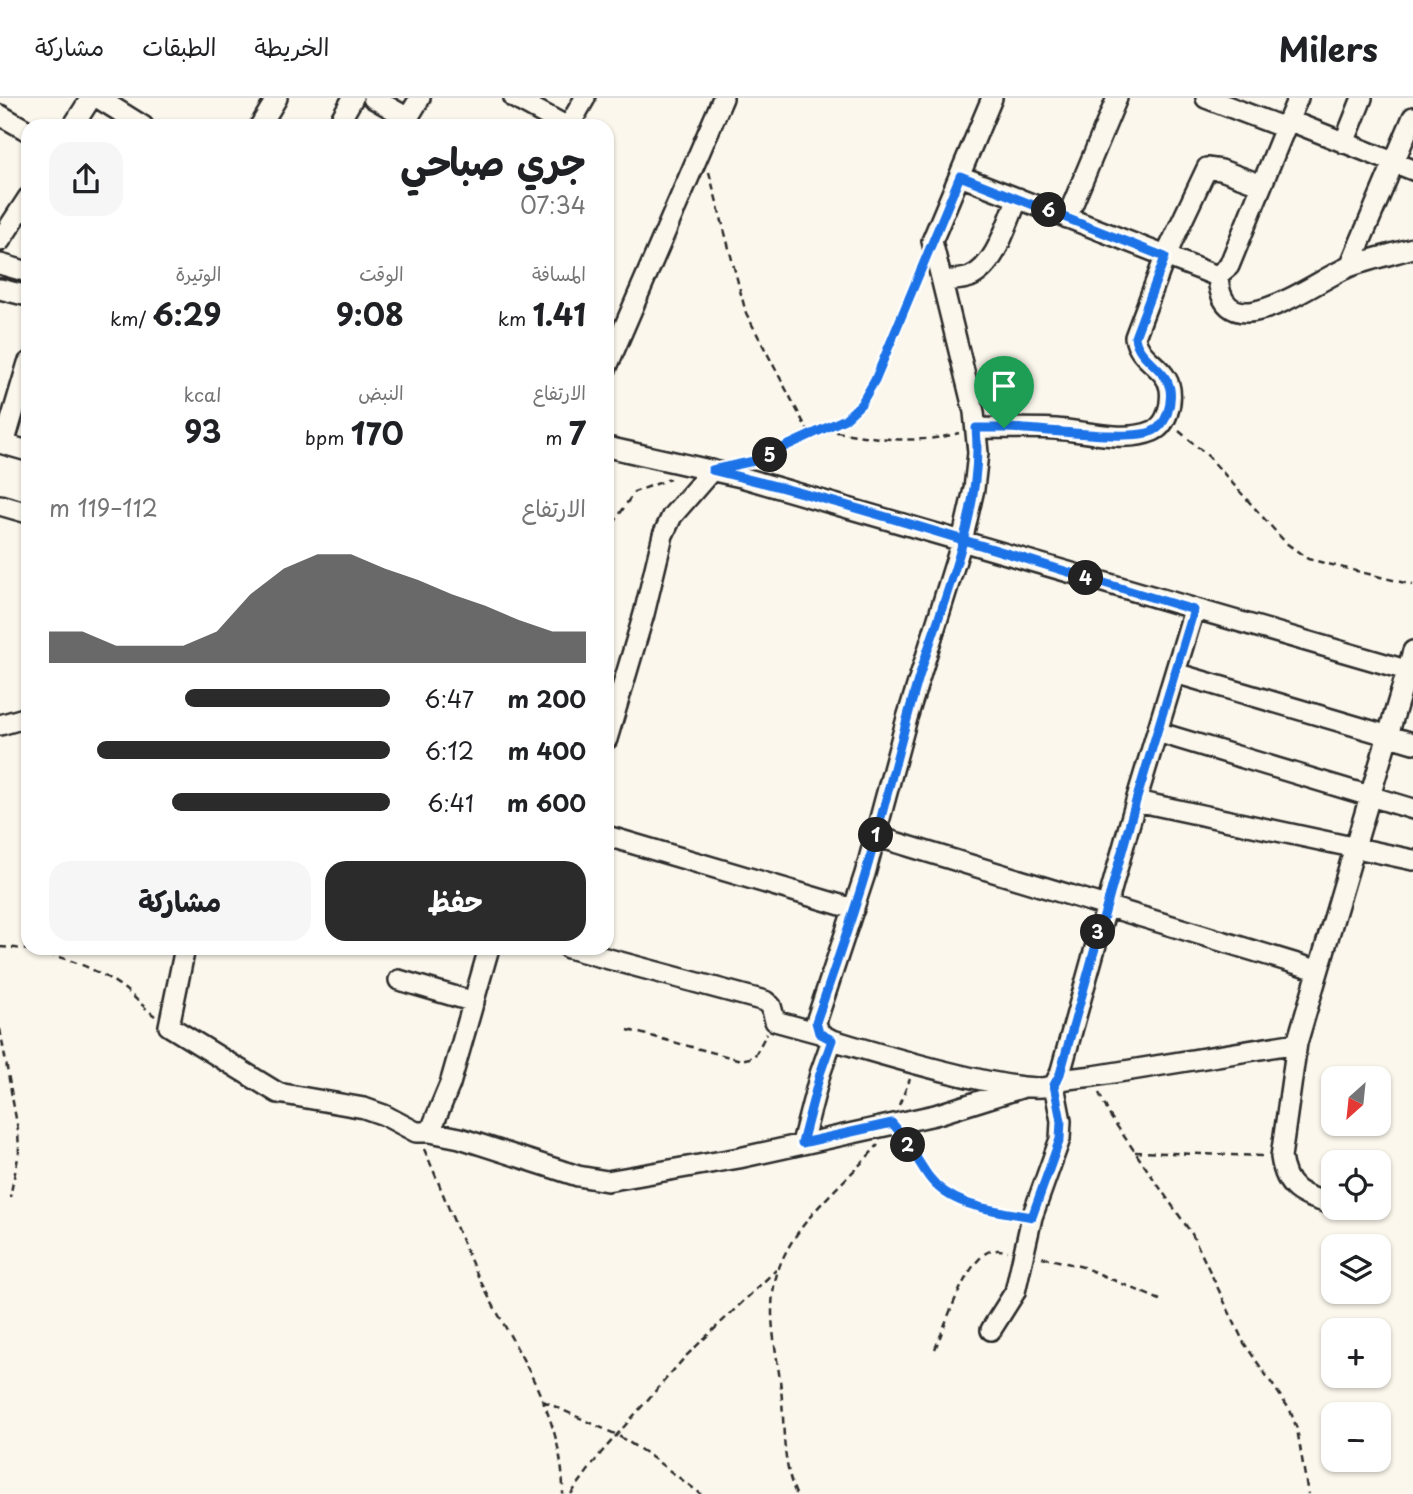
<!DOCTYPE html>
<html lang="ar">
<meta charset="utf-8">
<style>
:root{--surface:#fff;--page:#f6f6f6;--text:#202124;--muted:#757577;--line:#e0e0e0;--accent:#2b2b2b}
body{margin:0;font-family:"Playpen Sans","Playpen Sans Arabic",sans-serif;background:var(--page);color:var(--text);direction:rtl;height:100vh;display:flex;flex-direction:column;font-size:26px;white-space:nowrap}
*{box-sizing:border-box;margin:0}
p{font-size:23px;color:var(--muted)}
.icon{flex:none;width:38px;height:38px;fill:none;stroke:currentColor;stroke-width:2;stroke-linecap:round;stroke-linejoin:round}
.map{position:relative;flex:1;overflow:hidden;direction:ltr}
.side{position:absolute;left:21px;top:21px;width:593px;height:836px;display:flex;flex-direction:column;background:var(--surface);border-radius:21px;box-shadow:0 2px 5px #0004;direction:rtl}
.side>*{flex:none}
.needle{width:46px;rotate:207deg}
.fabs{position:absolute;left:1321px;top:968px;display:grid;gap:14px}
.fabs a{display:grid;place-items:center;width:70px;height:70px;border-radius:14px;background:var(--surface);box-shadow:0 2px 5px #0004;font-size:35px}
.pin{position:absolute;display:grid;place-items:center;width:60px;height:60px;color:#fff;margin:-72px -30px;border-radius:50% 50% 50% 0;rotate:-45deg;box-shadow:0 0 7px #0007}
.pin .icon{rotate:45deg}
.km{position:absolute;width:35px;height:35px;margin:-18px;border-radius:50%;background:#222;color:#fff;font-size:19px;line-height:35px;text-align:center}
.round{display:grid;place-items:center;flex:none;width:74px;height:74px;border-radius:21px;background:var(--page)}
.headline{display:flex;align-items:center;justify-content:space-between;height:119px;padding:0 28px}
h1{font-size:38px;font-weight:700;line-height:52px}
.figures{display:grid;grid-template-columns:repeat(3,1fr);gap:10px;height:119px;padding:7px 28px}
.figures div{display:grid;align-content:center}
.figures b{font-size:30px;font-weight:700}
.figures small{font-size:19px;font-weight:400}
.figures p{font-size:19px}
.chart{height:196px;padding:14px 28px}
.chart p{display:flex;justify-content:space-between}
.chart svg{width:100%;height:126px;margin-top:7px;fill:var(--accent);opacity:.7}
.action{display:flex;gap:14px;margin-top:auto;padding:14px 28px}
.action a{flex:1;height:80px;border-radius:21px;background:var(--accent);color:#fff;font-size:28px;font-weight:700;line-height:80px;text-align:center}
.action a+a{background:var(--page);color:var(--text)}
ul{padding:0 28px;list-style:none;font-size:23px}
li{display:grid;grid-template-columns:112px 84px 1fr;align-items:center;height:52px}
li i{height:18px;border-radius:9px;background:var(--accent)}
header{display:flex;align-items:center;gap:42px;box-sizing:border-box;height:98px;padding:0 35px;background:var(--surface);border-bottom:2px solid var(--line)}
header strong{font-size:33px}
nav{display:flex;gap:38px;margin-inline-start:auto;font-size:24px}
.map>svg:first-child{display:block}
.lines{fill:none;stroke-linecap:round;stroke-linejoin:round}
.minor-casing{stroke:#2b2b2b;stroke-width:24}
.path{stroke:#2b2b2b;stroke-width:2.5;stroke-dasharray:7 5;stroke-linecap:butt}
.minor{stroke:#fbf7ec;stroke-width:19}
.route-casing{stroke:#fff;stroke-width:14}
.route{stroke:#1a73e8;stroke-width:9}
</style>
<header>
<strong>Milers</strong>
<nav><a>الخريطة</a><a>الطبقات</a><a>مشاركة</a></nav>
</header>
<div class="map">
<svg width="1413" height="1396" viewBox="0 0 1413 1396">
<rect width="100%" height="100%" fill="#fbf7ec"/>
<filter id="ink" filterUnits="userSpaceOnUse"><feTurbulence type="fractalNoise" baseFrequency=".0143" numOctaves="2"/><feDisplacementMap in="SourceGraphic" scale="14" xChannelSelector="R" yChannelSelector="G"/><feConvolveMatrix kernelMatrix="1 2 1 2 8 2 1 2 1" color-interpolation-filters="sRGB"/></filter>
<g filter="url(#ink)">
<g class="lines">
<defs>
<path id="minor" d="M98,0L143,28
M373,0L408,20
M514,0L566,28
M992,0L932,143L974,314L978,355L974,391L962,443L907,620L865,776L816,924L819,935L832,942C871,953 1024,1001 1054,987L1060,976L1136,703L1194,512
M1206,0L1285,30L1298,0
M0,17L28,33
M1288,22L1413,72
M73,28L91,0
M260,28L277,0
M337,28L353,0
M403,28L420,0
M569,28L585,0
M1344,45L1362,0
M960,78L1217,178L1229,168L1285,30
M1067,120L1117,0
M0,143L28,100
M0,166L28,174
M1350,168L1413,19
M1218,177C1221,259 1316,181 1351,168C1371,161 1392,156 1413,150
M943,183C951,182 962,182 970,179C997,167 1007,124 1018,100
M0,191L28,198
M607,269L723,0
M976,330C1003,330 1029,330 1056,331C1085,333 1125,345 1153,333C1167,327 1172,306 1170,291C1167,269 1138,262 1135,239L1165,159L1207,70L1221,72L1262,87
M0,345L28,353
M4,346L28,265
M607,349L741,379L1413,574
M0,407L28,415
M1175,575L1413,645
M0,627L28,619
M1157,634L1413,711
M607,641L644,516L663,437L672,418L712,372
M1136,703L1413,762
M607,738L854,811
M875,738L1317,872
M185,850L169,928L278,995L364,1010L384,1017L416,1034H430L460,1040L578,1078L607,1083L739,1060L935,1017L1021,990
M568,850L765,903L771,908L775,923L819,935
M399,882L474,904
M1058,982L1094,978L1297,945
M430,1034L450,986L489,850
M802,1045L820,976L832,942
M1334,1107C1303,1097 1286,1094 1281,1059L1297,945L1413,553
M991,1232L1015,1194L1032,1119L1060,1041L1061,1023L1054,987"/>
</defs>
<!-- minor casing -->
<use href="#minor" class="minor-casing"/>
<!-- path -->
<path class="path" d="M709,74L746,215L810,337
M824,332C869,339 913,348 959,335
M1179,333L1208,358L1286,445L1308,461L1413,487
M752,363L845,321L861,306L875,282L921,170
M607,436L634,394L670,381
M0,849C42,851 87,864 122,889C134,898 143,909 155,918
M0,931L18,1032L19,1055L10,1099
M628,932L741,962L754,959L767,935
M1099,995L1110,1018L1192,1136L1244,1245L1290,1312L1297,1331L1308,1396
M899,1007L910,981
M905,1041C939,1100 949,1102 1014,1116
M424,1051C444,1095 459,1141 481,1184C515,1251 564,1317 563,1396
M1135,1054L1264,1058
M1042,1159L1083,1169L1160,1202
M935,1251C946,1226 963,1171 986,1155C992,1151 1000,1152 1008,1153
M543,1303L617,1337L646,1355L701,1396
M571,1396L601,1355L686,1258L776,1172
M796,1396C781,1363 785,1326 781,1291C778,1260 769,1228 773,1196C779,1134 840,1091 878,1047"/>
<!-- minor -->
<use href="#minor" class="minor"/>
</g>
</g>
<g class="lines" filter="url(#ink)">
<defs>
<path id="route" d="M1004,330H976C984,412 942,504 918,582C899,647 884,713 865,777C850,827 833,875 816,924L819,935L832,942L820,976L802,1045L892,1025C907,1041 916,1061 929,1079C952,1110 996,1112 1032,1119L1060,1041L1061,1023L1054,987L1060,976L1136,703L1194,512C1034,465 874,411 712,372L754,363L845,321L861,306L875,282L960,78L1165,159L1135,239C1138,262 1166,269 1170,291C1172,305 1167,327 1153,333C1130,344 1036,330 1004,330"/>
</defs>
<!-- route casing -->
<use href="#route" class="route-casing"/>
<!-- route -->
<use href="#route" class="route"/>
</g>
</svg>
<div class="fabs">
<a><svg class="needle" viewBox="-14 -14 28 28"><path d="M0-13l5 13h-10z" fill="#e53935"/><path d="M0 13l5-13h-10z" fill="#757577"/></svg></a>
<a><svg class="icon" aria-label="locate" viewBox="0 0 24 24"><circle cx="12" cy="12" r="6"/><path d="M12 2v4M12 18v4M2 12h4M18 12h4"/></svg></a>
<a><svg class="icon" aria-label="layers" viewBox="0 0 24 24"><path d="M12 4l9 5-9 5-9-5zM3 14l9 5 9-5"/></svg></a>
<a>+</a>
<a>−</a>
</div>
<div class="pin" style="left:1004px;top:330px;background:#1e9e55"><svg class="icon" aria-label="arrive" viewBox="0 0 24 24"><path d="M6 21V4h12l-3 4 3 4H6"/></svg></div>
<b class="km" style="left:876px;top:737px">1</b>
<b class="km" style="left:908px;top:1047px">2</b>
<b class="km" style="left:1098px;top:834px">3</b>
<b class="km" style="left:1086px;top:480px">4</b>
<b class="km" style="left:770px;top:357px">5</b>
<b class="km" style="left:1049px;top:112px">6</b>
<section class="side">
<div class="headline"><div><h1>جري صباحي</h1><p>07:34</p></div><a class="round"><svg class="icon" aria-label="share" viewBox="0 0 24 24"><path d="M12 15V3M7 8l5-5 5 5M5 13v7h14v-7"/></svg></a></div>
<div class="figures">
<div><p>المسافة</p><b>1.41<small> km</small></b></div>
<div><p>الوقت</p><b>9:08</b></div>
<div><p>الوتيرة</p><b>6:29<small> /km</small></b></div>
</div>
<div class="figures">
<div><p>الارتفاع</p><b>7<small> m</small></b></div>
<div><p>النبض</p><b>170<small> bpm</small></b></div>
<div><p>kcal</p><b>93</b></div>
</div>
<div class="chart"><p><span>الارتفاع</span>112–119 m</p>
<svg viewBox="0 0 160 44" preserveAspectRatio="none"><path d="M0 44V33L10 33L20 38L30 38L40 38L50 33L60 20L70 11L80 6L90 6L100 11L110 15L120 20L130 24L140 29L150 33L160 33V44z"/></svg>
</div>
<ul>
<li><b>200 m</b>6:47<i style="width:60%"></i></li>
<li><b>400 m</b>6:12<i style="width:86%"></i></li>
<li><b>600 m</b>6:41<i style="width:64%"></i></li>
</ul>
<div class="action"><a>حفظ</a><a>مشاركة</a></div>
</section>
</div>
